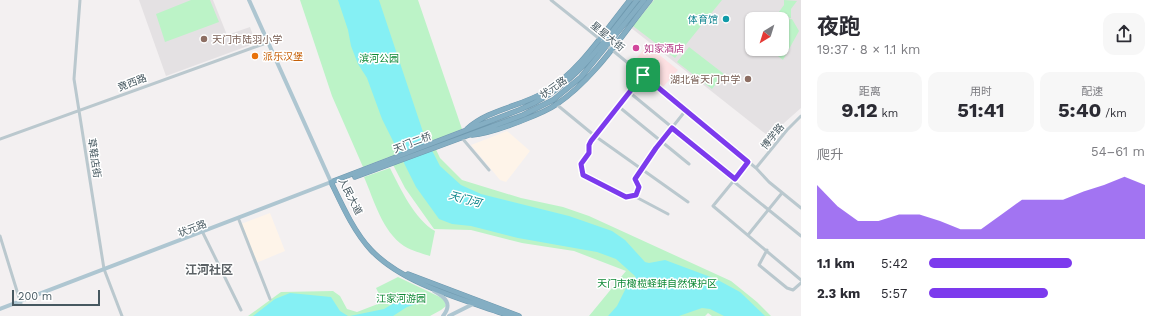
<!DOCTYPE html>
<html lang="zh">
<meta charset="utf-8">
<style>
:root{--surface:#fff;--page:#f7f7f7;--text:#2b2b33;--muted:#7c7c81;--accent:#7c3aed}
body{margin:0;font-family:"Work Sans","Noto Sans SC",sans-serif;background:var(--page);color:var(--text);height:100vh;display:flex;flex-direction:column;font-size:15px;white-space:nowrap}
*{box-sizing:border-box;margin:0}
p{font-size:13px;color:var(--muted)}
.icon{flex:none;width:22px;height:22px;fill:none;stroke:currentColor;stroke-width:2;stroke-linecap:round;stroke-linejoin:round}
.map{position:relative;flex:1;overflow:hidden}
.sheet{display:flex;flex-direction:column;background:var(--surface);width:360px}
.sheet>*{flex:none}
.needle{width:26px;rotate:218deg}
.fabs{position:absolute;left:745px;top:12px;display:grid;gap:8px}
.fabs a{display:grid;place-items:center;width:44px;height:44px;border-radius:8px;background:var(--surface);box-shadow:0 1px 3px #0004;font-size:20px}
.scale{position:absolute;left:12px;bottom:10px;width:88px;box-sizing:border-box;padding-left:4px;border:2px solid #465860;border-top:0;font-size:11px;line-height:14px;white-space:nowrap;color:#465860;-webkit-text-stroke:3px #fff;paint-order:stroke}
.pin{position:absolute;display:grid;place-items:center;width:34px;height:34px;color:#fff;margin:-17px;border-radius:8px;box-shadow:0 2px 6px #0006}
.round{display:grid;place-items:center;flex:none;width:42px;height:42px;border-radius:12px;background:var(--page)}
.summary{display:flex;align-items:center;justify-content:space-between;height:68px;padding:0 16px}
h1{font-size:22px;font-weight:700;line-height:30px}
.metrics{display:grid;grid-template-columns:repeat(3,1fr);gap:6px;height:68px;padding:4px 16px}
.metrics div{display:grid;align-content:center;border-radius:10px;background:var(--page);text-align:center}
.metrics b{font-size:20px;font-weight:700}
.metrics small{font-size:11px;font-weight:400}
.metrics p{font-size:11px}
.chart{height:112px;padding:8px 16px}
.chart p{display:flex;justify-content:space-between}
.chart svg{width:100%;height:72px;margin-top:4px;fill:var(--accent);opacity:.7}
ul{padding:0 16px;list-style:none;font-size:13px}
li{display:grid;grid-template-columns:64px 48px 1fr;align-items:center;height:30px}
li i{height:10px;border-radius:5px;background:var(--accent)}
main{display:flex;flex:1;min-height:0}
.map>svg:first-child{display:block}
.commercial{fill:#fef4e9}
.education{fill:#e4e1e3;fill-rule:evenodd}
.medical{fill:#fde0e2}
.green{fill:#bcf3c7}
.water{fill:#85f0f4}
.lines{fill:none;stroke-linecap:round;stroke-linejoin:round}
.highway-casing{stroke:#6f99af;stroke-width:5.5}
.minor{stroke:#bac8ce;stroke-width:3}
.major{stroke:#aec6d1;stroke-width:4}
.highway{stroke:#84aec3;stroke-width:4.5}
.route-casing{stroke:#fff;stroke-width:8}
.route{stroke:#7c3aed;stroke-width:5}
.culture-dot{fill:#0f9aa8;stroke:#fff;stroke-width:1.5}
.education-dot{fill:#8d6e63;stroke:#fff;stroke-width:1.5}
.hotel-dot{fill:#d1479c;stroke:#fff;stroke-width:1.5}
.food-dot{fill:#e8710a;stroke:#fff;stroke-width:1.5}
.labels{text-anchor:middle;stroke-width:3;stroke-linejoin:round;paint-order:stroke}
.culture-label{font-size:10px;fill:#0d838f;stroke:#fff;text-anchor:end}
.street-label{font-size:10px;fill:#465860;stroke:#fff}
.education-label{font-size:10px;fill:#785e54;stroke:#fff;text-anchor:start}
.hotel-label{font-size:10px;fill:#b23c85;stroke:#fff;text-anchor:start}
.food-label{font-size:10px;fill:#c56008;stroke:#fff;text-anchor:start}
.park-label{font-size:10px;fill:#0f8936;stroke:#fff}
.water-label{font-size:11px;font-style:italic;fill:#058287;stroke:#fff}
.quarter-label{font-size:12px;font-weight:bold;fill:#5c6266;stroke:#fff}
</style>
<main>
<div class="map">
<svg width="801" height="316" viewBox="0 0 801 316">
<rect width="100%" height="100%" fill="#f3f0f1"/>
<!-- commercial -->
<path class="commercial" d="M507,131L530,151L506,182L500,180L471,145Z
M270,213L285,251L256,263L241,224Z"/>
<!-- education -->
<path class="education" d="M139,0H213L227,35L250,27L256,43L166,76Z
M652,0H801V108L784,123L772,139L630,27ZM752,19H782V49H752Z"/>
<!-- medical -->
<path class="medical" d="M647,45L678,70L663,87L633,63Z"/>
<!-- green -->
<path class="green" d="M191,0H210L219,22L165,42L156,14Z
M300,0H418L462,129L432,141L440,158L462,180L521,198L563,207L589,216L731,281L757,302L771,316H712L708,313L705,316H589L626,271L574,251L522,243L471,230L434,229L405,188L389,157L363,167L332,96Z
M654,0H722L675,58L633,26Z
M784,0L797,1L791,9V18L776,16L784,5Z
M792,19L799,31L783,60L769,49H782V20Z
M689,47L724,74L712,89L677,62Z
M390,168C400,188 415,220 435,231L430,256C421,253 412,251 404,246C382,231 374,200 364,177Z
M398,277L444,299L446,306L441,310L430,316H248L281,292L333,291L340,296L347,309L357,312L383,302L376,288Z"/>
<!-- water -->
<path class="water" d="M338,0H379L424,135L440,166L461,185L481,194L569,216L612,231L625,240L645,262L649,263L665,260L716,279L740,292L765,316H724L710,309L702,308L679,316H608L617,306L625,290L636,279L635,276L616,259L597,252L518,238L471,226L452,224L439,219L416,187L382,119L367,78L358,64L351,46L348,30Z
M290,293L331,297L340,311L348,316H253L275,299Z
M411,293L419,297L422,302L407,307L393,316H350L384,309Z"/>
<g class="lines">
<defs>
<path id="highway" d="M467,129C489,109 520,107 545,92C580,71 604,32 630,0
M472,135C486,134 499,129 513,124C528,118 544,113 557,104C594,79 622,35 650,0
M355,177L523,115L553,100L581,77L644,0
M408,274L519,316
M510,316C466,300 404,285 371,250C354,232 342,205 331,182L519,110C574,88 601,45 637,0"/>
</defs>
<!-- highway casing -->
<use href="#highway" class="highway-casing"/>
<!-- minor -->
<path class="minor" d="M80,0L74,79L104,269L122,316
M551,0L601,40
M606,45L756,168L769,182L801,208
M643,75L590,143L589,153L581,164L583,175L626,197L636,195L639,187L635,179L656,148L686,110
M629,92L735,179
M556,104L595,136L688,202
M618,106L689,164
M462,138L489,170
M0,139L269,42
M749,162L713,206L801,280
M756,168L787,130L801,116
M733,181L801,236
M634,196L668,214
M239,220L270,299
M202,231L241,310
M748,235L782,193
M0,236L21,304
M767,250L759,265L787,288L793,290L801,283"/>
<!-- major -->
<path class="major" d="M434,291C445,297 453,304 443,316
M0,309L331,182L249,0
M449,316L475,303"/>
<!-- highway -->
<use href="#highway" class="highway"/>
</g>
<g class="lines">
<defs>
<path id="route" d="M643,75L748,162L735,179L672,128L656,148L635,179L639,187L636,195L626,197L583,175L581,164L589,153V145L591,141Z"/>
</defs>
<!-- route casing -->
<use href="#route" class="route-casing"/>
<!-- route -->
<use href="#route" class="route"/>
</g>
<!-- markers -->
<circle class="culture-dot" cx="726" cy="19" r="4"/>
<g class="education-dot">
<circle cx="204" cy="39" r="4"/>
<circle cx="748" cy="79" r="4"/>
</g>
<circle class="hotel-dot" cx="636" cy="48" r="4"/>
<circle class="food-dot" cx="255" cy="56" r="4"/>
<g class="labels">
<!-- culture labels -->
<g class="culture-label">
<text x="718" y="23">体育馆</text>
</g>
<!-- street labels -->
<g class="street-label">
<text transform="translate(608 36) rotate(39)" y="4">星星大街</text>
<text transform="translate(132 82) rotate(-20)" y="4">竟西路</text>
<text transform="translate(553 87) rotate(-35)" y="4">状元路</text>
<text transform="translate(772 136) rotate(-51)" y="4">博学路</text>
<text transform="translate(412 142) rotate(-21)" y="4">天门二桥</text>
<text transform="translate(95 158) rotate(81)" y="4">草鞋店街</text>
<text transform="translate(351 196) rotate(63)" y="4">人民大道</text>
<text transform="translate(192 228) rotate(-21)" y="4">状元路</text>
</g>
<!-- education labels -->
<g class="education-label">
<text x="212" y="43">天门市陆羽小学</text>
<text x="740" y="83" text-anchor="end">湖北省天门中学</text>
</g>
<!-- hotel labels -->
<g class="hotel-label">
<text x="644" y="52">如家酒店</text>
</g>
<!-- food labels -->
<g class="food-label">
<text x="263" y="60">派乐汉堡</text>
</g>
<!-- park labels -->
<g class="park-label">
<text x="379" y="62">滨河公园</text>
<text x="657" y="287">天门市橄榄蛏蚌自然保护区</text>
<text x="401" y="302">江家河游园</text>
</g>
<!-- water labels -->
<g class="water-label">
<text transform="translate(465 199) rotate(15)" y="4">天门河</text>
</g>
<!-- quarter labels -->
<g class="quarter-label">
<text x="209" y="274">江河社区</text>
</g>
</g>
</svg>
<div class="fabs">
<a><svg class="needle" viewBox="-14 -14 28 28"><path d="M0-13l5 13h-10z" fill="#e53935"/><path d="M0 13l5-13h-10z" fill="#7c7c81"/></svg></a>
</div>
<div class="scale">200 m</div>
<div class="pin" style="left:643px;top:75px;background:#1e9e55"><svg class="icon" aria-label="arrive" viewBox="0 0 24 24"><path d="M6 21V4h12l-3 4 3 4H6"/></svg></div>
</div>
<section class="sheet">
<div class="summary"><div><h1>夜跑</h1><p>19:37 · 8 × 1.1 km</p></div><a class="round"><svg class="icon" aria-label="share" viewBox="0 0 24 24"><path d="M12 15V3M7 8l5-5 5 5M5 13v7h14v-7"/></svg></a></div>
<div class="metrics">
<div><p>距离</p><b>9.12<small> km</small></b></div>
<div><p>用时</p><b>51:41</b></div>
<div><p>配速</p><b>5:40<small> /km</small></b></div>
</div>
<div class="chart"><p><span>爬升</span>54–61 m</p>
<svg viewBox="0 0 160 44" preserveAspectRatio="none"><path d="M0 44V11L10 24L20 33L30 33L40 29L50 29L60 33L70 38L80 38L90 29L100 20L110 20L120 20L130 15L140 11L150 6L160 11V44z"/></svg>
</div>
<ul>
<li><b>1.1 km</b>5:42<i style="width:66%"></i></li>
<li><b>2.3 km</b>5:57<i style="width:55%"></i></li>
</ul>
</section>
</main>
